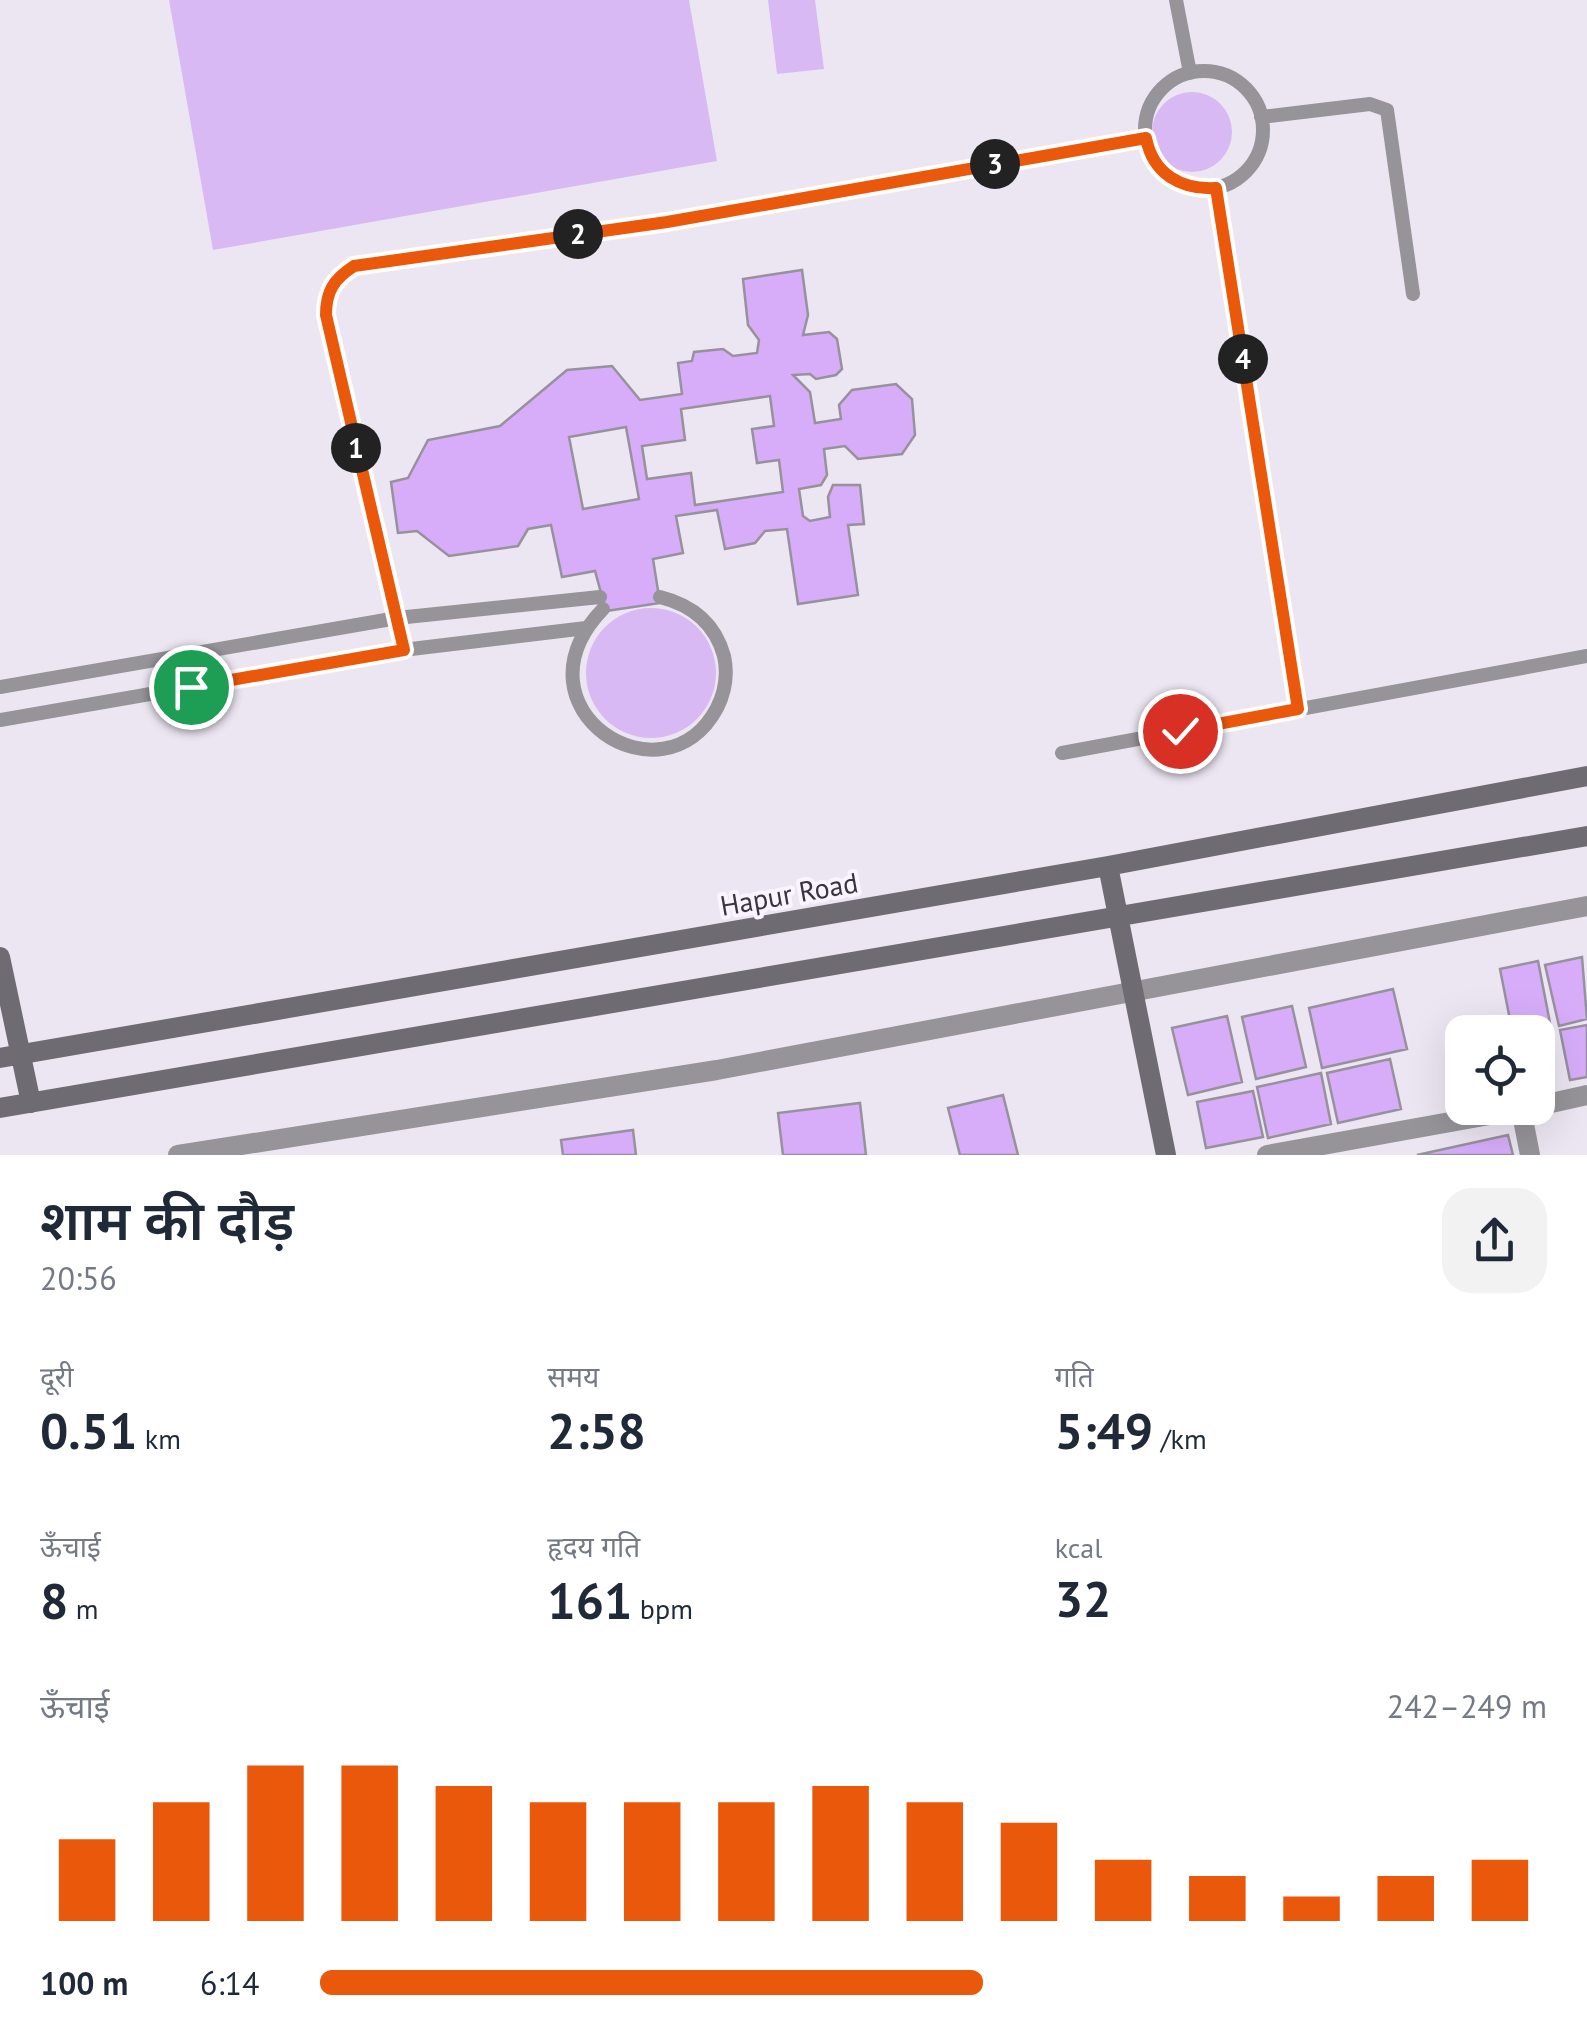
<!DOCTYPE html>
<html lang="hi">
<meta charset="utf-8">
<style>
:root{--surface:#fff;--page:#f2f2f3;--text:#1f2937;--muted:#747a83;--accent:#ea580c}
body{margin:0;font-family:"PT Sans","Noto Sans Devanagari",sans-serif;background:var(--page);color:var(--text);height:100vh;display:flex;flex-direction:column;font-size:38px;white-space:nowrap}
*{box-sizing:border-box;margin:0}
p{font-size:32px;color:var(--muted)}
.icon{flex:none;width:55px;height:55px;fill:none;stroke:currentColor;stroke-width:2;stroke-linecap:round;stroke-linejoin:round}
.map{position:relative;height:1155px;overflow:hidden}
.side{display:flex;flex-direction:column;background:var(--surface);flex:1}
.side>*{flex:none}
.buttons{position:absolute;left:1445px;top:1015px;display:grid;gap:20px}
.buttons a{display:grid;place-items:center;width:110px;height:110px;border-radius:20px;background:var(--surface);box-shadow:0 10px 40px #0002;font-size:50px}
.pin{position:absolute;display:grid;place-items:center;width:85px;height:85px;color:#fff;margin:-42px;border:5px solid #fff;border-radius:50%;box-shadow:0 2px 10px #0007}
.km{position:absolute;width:50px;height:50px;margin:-25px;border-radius:50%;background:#222;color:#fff;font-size:28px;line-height:50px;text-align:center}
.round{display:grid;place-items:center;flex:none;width:105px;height:105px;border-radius:30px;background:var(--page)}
.summary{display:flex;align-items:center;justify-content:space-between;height:170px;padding:0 40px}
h1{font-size:55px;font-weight:600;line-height:75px}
.figures{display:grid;grid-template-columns:repeat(3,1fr);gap:15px;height:170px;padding:10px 40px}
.figures div{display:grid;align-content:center}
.figures b{font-size:50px;font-weight:600}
.figures small{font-size:28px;font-weight:400}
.figures p{font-size:28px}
.chart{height:280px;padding:20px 40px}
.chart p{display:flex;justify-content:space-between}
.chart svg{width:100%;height:180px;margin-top:10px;stroke:var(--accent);stroke-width:6}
ul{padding:0 40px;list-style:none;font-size:32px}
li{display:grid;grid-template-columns:160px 120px 1fr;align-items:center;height:75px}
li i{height:25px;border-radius:12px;background:var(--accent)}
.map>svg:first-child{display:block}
.green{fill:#d9b9f4}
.building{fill:#d7adfa;stroke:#97919c;stroke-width:2.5;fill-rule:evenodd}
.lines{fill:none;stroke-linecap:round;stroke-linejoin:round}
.lane{stroke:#969498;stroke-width:14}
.street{stroke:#969498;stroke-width:20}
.secondary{stroke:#6f6b72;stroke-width:20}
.route-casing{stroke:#fff;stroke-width:20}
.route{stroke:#ea580c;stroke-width:12}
.labels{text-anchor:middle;stroke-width:8;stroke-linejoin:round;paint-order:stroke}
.street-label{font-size:28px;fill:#38363a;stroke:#f9f4ff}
</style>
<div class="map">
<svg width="1587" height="1155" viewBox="0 0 1587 1155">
<rect width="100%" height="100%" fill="#ece6f2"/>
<!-- green -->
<path class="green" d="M169,0H689L717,161L213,250Z
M768,0H815L824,69L777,74Z
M1152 132a40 40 0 1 1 80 0a40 40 0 1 1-80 0Z
M586 673a65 65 0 1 1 130 0a65 65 0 1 1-130 0Z"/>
<!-- building -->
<path class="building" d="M802,270L808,315L803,335L829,332L837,339L842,369L836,375L816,379L810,374L793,375L810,392L815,423L841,419L839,405L852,390L896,384L912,399L915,435L902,454L858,459L845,446L824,449L827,475L821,485L799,489L803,516L810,521L830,517L828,497L833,485H860L864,524L848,525L858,595L798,604L787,529L765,531L755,543L725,549L717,510L676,516L683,553L653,559L660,603L606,611L595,571L562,577L551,525L528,529L518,546L449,556L417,531L398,533L391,482L408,478L428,440L500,426L567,370L612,366L640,400L682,394L678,363L692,361L694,352L723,349L733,356L757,353L759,340L748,325L743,279ZM770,396L774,426L752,429L757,463L779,460L783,492L695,505L691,473L647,479L642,446L685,440L681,409ZM626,427L639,499L583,509L569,437Z
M1582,957L1587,1019L1559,1026L1545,965Z
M1538,961L1550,1023L1512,1030L1500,969Z
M1393,989L1407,1049L1322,1068L1309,1008Z
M1292,1006L1306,1067L1256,1079L1242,1017Z
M1227,1016L1242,1082L1188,1095L1172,1028Z
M1587,1025V1077L1570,1080L1560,1030Z
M1541,1029L1550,1081L1538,1084V1032H1524Z
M1390,1059L1401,1109L1338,1123L1327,1073Z
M1321,1073L1331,1124L1268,1138L1257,1087Z
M1253,1091L1263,1137L1206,1148L1197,1102Z
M1003,1095L1018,1155H960L948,1108Z
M860,1103L866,1155H783L778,1113Z
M633,1130L636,1155H563L561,1140Z
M1508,1135L1513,1155H1417Z"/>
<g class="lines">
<!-- lane -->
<path class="lane" d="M1176,0L1190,73
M1145 130a59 59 0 1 1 118 0a59 59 0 1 1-118 0Z
M1261,117L1370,104L1387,110L1413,294
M1216,188L1299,709
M603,609C507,709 664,808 717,708C725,692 728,674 724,656C715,623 692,605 660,597
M403,650L331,343C326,308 323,277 363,263L667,222L1146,138
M0,687L397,618L600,597
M0,720L403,650L586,628
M1062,753L1587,656"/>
<!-- street -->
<path class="street" d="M1538,1106L1587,1095
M1521,1109L1530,1155
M178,1155L717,1070L1587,906
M1267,1155L1528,1108"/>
<!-- secondary -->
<path class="secondary" d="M1108,866L1166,1155
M0,957L31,1103
M0,1058L1108,866L1587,776
M0,1108L1587,836"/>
</g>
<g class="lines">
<defs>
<path id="route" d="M191,687L404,650L326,315C326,291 334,279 354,266L667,222L1146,138C1153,174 1181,190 1216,188L1298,709L1180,731"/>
</defs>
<!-- route casing -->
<use href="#route" class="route-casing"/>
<!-- route -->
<use href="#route" class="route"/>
</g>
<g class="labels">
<!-- street labels -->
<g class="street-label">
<text transform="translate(789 894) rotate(-10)" y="10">Hapur Road</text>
</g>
</g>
</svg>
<div class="buttons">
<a><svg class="icon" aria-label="locate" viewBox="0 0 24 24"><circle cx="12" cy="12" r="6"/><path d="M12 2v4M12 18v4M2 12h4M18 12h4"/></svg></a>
</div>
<div class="pin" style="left:191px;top:687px;background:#1e9e55"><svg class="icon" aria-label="arrive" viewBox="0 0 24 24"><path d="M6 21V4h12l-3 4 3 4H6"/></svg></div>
<div class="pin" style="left:1180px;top:731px;background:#d93025"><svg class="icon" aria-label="check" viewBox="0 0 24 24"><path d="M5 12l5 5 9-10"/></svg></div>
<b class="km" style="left:356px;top:448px">1</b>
<b class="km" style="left:578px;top:234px">2</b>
<b class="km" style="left:995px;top:164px">3</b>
<b class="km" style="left:1243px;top:359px">4</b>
</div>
<section class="side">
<div class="summary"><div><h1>शाम की दौड़</h1><p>20:56</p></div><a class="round"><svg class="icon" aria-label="share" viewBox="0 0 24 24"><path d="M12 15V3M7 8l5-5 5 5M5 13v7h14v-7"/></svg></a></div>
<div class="figures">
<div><p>दूरी</p><b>0.51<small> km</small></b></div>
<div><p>समय</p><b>2:58</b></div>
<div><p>गति</p><b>5:49<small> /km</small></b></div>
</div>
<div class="figures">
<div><p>ऊँचाई</p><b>8<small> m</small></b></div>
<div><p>हृदय गति</p><b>161<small> bpm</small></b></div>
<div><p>kcal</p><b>32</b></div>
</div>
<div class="chart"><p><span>ऊँचाई</span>242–249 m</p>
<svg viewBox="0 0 160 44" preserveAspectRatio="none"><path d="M5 44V24M15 44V15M25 44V6M35 44V6M45 44V11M55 44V15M65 44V15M75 44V15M85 44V11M95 44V15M105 44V20M115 44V29M125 44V33M135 44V38M145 44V33M155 44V29"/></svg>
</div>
<ul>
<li><b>100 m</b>6:14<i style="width:54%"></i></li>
</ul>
</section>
